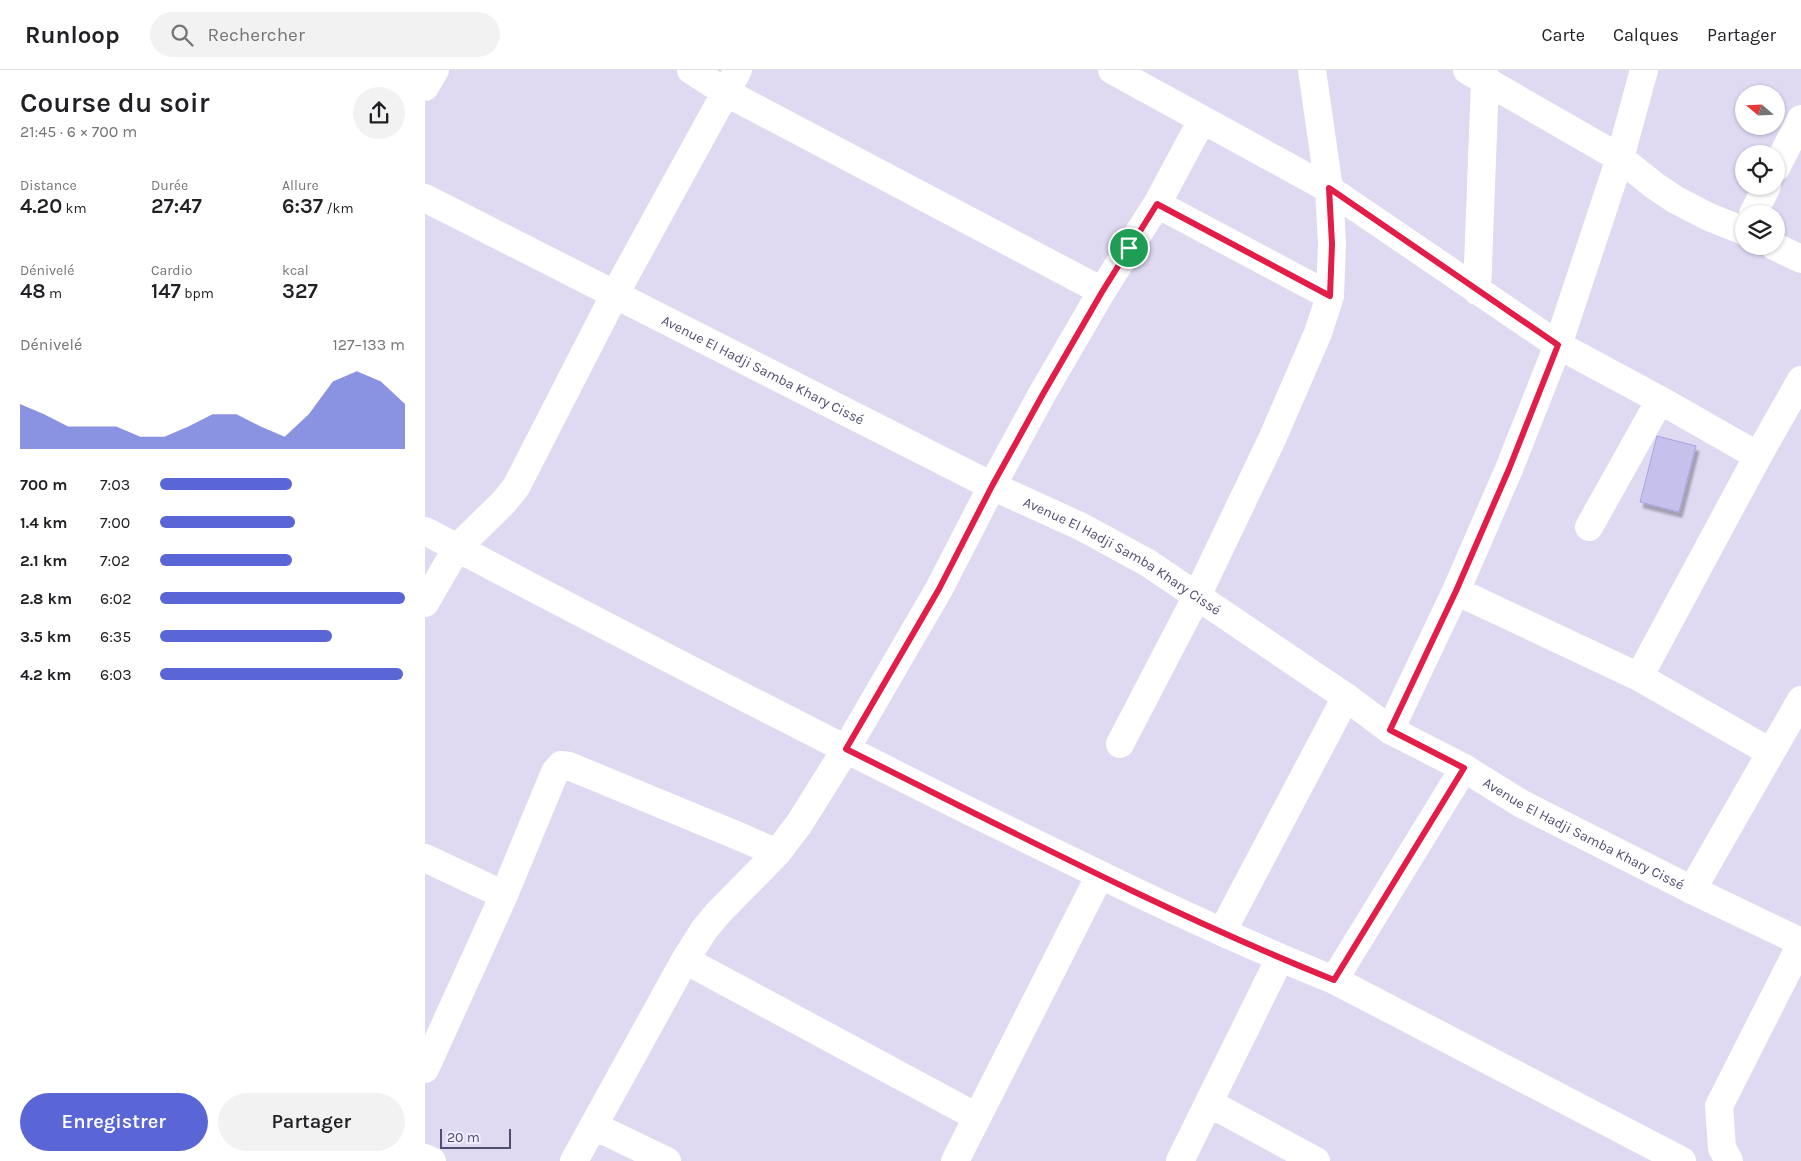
<!DOCTYPE html>
<html lang="fr">
<meta charset="utf-8">
<style>
:root{--surface:#fff;--page:#f2f2f2;--text:#202124;--muted:#757577;--line:#e0e0e0;--accent:#5a66d5}
body{margin:0;font-family:Karla,sans-serif;background:var(--page);color:var(--text);height:100vh;display:flex;flex-direction:column;font-size:19px;white-space:nowrap}
*{box-sizing:border-box;margin:0}
p{font-size:16px;color:var(--muted)}
.icon{flex:none;width:28px;height:28px;fill:none;stroke:currentColor;stroke-width:2;stroke-linecap:round;stroke-linejoin:round}
.map{position:relative;flex:1;overflow:hidden}
.details{display:flex;flex-direction:column;background:var(--surface);width:425px}
.details>*{flex:none}
.needle{width:32px;rotate:289deg}
.buttons{position:absolute;left:1310px;top:15px;display:grid;gap:10px}
.buttons a{display:grid;place-items:center;width:50px;height:50px;border-radius:50%;background:var(--surface);box-shadow:0 1px 4px #0004;font-size:25px}
.scale{position:absolute;left:15px;bottom:12px;width:71px;box-sizing:border-box;padding-left:5px;border:2px solid #4f4e70;border-top:0;font-size:14px;line-height:18px;white-space:nowrap;color:#4f4e70;-webkit-text-stroke:4px #f1ecfd;paint-order:stroke}
.pin{position:absolute;display:grid;place-items:center;width:42px;height:42px;color:#fff;margin:-21px;border:2px solid #fff;border-radius:50%;box-shadow:0 1px 5px #0007}
.round{display:grid;place-items:center;flex:none;width:52px;height:52px;border-radius:26px;background:var(--page)}
.overview{display:flex;align-items:center;justify-content:space-between;height:85px;padding:0 20px}
h1{font-size:28px;font-weight:600;line-height:38px}
.stats{display:grid;grid-template-columns:repeat(3,1fr);gap:8px;height:85px;padding:5px 20px}
.stats div{display:grid;align-content:center}
.stats b{font-size:21px;font-weight:600}
.stats small{font-size:14px;font-weight:400}
.stats p{font-size:14px}
.chart{height:140px;padding:10px 20px}
.chart p{display:flex;justify-content:space-between}
.chart svg{width:100%;height:90px;margin-top:5px;fill:var(--accent);opacity:.7}
.primary-button{display:flex;gap:10px;margin-top:auto;padding:10px 20px}
.primary-button a{flex:1;height:58px;border-radius:30px;background:var(--accent);color:#fff;font-size:20px;font-weight:600;line-height:58px;text-align:center}
.primary-button a+a{background:var(--page);color:var(--text)}
ul{padding:0 20px;list-style:none;font-size:16px}
li{display:grid;grid-template-columns:80px 60px 1fr;align-items:center;height:38px}
li i{height:12px;border-radius:6px;background:var(--accent)}
header{display:flex;align-items:center;gap:30px;box-sizing:border-box;height:70px;padding:0 25px;background:var(--surface);border-bottom:1px solid var(--line)}
header strong{font-size:24px}
nav{display:flex;gap:28px;margin-inline-start:auto;font-size:18px}
.search{width:350px;height:45px;background:var(--page);display:flex;align-items:center;gap:12px;box-sizing:border-box;padding:0 18px;border-radius:28px;color:var(--muted);font-size:19px}
main{display:flex;flex:1;min-height:0}
.map>svg:first-child{display:block}
.residential{fill:#dfd9f2;fill-rule:evenodd}
.building{fill:#c5c1ec;stroke:#a7a4dc;filter:url(#shadow)}
.lines{fill:none;stroke-linecap:round;stroke-linejoin:round}
.minor{stroke:#fff;stroke-width:28}
.tertiary{stroke:#fff;stroke-width:28}
.route-casing{stroke:#fff;stroke-width:10}
.route{stroke:#e11d48;stroke-width:6}
.labels{text-anchor:middle;stroke-width:4;stroke-linejoin:round;paint-order:stroke}
.street-label{font-size:14px;fill:#4f4e70;stroke:#f1ecfd}
</style>
<header>
<strong>Runloop</strong>
<div class="search"><svg class="icon" aria-label="search" viewBox="0 0 24 24"><circle cx="10" cy="10" r="6"/><path d="M15 15l6 6"/></svg>Rechercher</div>
<nav><a>Carte</a><a>Calques</a><a>Partager</a></nav>
</header>
<main>
<section class="details">
<div class="overview"><div><h1>Course du soir</h1><p>21:45 · 6 × 700 m</p></div><a class="round"><svg class="icon" aria-label="share" viewBox="0 0 24 24"><path d="M12 15V3M7 8l5-5 5 5M5 13v7h14v-7"/></svg></a></div>
<div class="stats">
<div><p>Distance</p><b>4.20<small> km</small></b></div>
<div><p>Durée</p><b>27:47</b></div>
<div><p>Allure</p><b>6:37<small> /km</small></b></div>
</div>
<div class="stats">
<div><p>Dénivelé</p><b>48<small> m</small></b></div>
<div><p>Cardio</p><b>147<small> bpm</small></b></div>
<div><p>kcal</p><b>327</b></div>
</div>
<div class="chart"><p><span>Dénivelé</span>127–133 m</p>
<svg viewBox="0 0 160 44" preserveAspectRatio="none"><path d="M0 44V22L10 27L20 33L30 33L40 33L50 38L60 38L70 33L80 27L90 27L100 33L110 38L120 27L130 11L140 6L150 11L160 22V44z"/></svg>
</div>
<ul>
<li><b>700 m</b>7:03<i style="width:54%"></i></li>
<li><b>1.4 km</b>7:00<i style="width:55%"></i></li>
<li><b>2.1 km</b>7:02<i style="width:54%"></i></li>
<li><b>2.8 km</b>6:02<i style="width:100%"></i></li>
<li><b>3.5 km</b>6:35<i style="width:70%"></i></li>
<li><b>4.2 km</b>6:03<i style="width:99%"></i></li>
</ul>
<div class="primary-button"><a>Enregistrer</a><a>Partager</a></div>
</section>
<div class="map">
<svg width="1376" height="1091" viewBox="0 0 1376 1091">
<defs>
<filter id="shadow"><feDropShadow dx="3" dy="5.5" stdDeviation="1" flood-color="#0004"/></filter>
</defs>
<rect width="100%" height="100%" fill="#ece6fa"/>
<!-- residential -->
<path class="residential" d="M0,0H1376V1091H0ZM1319,24H1351V56H1319ZM1319,84H1351V116H1319ZM1319,144H1351V176H1319Z"/>
<!-- building -->
<path class="building" d="M1232,366L1271,376L1254,442L1215,432Z"/>
<g class="lines">
<!-- minor -->
<path class="minor" d="M266,0L300,22L677,221
M687,0L904,119L1133,275L1235,330L1333,386
M1042,0L1195,88L1230,116L1251,130L1284,147L1319,161
M0,17L10,0
M1351,98L1376,49
M732,134L905,226
M1328,144L1342,116
M1349,176L1376,189
M1052,221L1060,11L1059,0
M1164,457L1235,330
M0,461C176,554 352,645 530,734C655,795 780,858 909,910L1257,1091
M1031,521L1214,607L1345,682
M0,533L32,478L79,432L91,417L190,224L313,0
M1214,607L1333,386L1376,310
M965,660L1031,521L1084,399L1133,275L1195,88L1219,0
M695,674L772,526L848,367L893,263L905,226L907,174L904,119L887,0
M0,788L79,825
M1267,820L1376,630
M797,862L921,627
M260,890L552,1047
M909,910L1039,698
M0,999L79,825L130,702L136,695L144,696L318,768L352,783
M784,1033L891,1091
M169,1056L242,1091
M0,1088L7,1091
M149,1091L260,890L279,860L293,843L352,783L374,754L421,679L514,519L567,416L617,324L677,221L732,134L777,50
M530,1091L675,805
M755,1091L855,888
M1304,1091L1297,1078L1294,1036L1376,874"/>
<!-- tertiary -->
<path class="tertiary" id="s1" d="M0,128L567,416L657,457L723,493L921,627L965,660L1039,698L1097,734L1267,820L1376,872"/>
</g>
<g class="lines">
<defs>
<path id="route" d="M904,118L1133,275L1084,399L1031,521L965,660L1039,698L909,910C742,843 582,759 421,679L514,519L567,416L618,324L677,222L732,134L905,226L907,174Z"/>
</defs>
<!-- route casing -->
<use href="#route" class="route-casing"/>
<!-- route -->
<use href="#route" class="route"/>
</g>
<g class="labels">
<!-- street labels -->
<g class="street-label">
<text dy="5" stroke="none"><textPath href="#s1" startOffset="379">Avenue El Hadji Samba Khary Cissé</textPath></text>
<text dy="5" stroke="none"><textPath href="#s1" startOffset="784">Avenue El Hadji Samba Khary Cissé</textPath></text>
<text dy="5" stroke="none"><textPath href="#s1" startOffset="1324">Avenue El Hadji Samba Khary Cissé</textPath></text>
</g>
</g>
</svg>
<div class="buttons">
<a><svg class="needle" viewBox="-14 -14 28 28"><path d="M0-13l5 13h-10z" fill="#e53935"/><path d="M0 13l5-13h-10z" fill="#757577"/></svg></a>
<a><svg class="icon" aria-label="locate" viewBox="0 0 24 24"><circle cx="12" cy="12" r="6"/><path d="M12 2v4M12 18v4M2 12h4M18 12h4"/></svg></a>
<a><svg class="icon" aria-label="layers" viewBox="0 0 24 24"><path d="M12 4l9 5-9 5-9-5zM3 14l9 5 9-5"/></svg></a>
</div>
<div class="scale">20 m</div>
<div class="pin" style="left:704px;top:178px;background:#1e9e55"><svg class="icon" aria-label="arrive" viewBox="0 0 24 24"><path d="M6 21V4h12l-3 4 3 4H6"/></svg></div>
</div>
</main>
